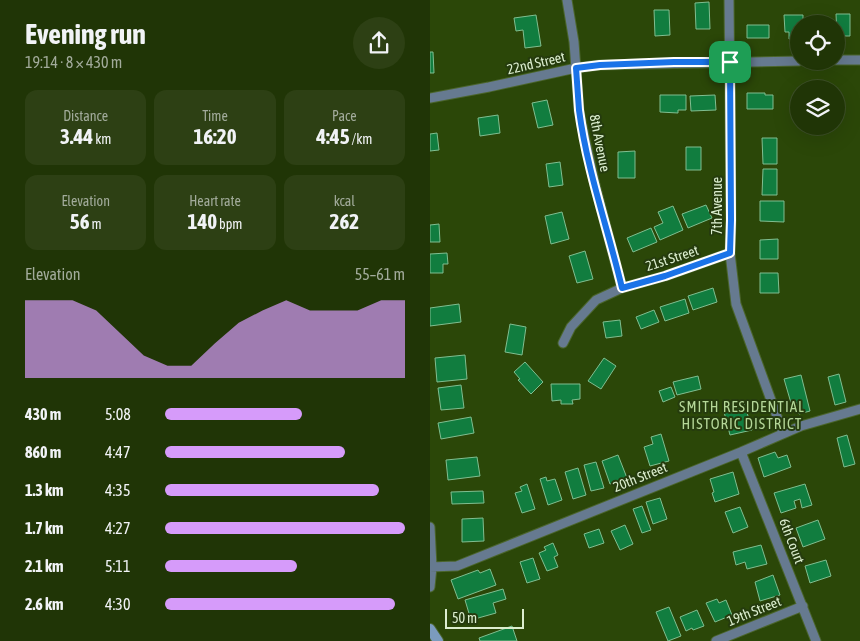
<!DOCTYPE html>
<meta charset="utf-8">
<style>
:root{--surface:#203506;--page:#2d4014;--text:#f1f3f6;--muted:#a2ab9b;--line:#3d5028;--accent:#d69bfa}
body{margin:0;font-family:"Asap Condensed",sans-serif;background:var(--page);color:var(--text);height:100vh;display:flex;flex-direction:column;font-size:19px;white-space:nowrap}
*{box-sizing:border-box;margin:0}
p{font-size:16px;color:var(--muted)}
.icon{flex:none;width:28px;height:28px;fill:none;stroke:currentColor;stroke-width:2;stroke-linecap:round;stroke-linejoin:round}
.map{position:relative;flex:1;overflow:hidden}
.side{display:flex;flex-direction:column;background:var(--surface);width:430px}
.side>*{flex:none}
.buttons{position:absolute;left:360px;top:15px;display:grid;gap:10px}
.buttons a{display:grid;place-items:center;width:55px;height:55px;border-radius:50%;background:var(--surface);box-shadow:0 5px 20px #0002,0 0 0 1px var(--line);font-size:25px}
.scale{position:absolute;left:15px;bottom:12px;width:79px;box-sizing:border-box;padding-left:5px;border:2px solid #dceecf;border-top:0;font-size:14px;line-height:18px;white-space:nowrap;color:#dceecf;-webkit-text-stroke:4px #253b0e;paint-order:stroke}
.pin{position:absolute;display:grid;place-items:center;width:42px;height:42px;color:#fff;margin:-21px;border-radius:10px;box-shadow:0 2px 8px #0006}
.round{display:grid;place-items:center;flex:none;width:52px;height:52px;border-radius:26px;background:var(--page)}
.overview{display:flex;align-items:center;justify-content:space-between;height:85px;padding:0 25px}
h1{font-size:28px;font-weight:700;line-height:38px}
.metrics{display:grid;grid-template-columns:repeat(3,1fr);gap:8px;height:85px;padding:5px 25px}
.metrics div{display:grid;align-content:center;border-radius:12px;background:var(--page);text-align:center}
.metrics b{font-size:21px;font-weight:700}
.metrics small{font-size:14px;font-weight:400}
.metrics p{font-size:14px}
.chart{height:140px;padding:10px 25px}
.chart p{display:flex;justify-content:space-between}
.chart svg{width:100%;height:90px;margin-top:5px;fill:var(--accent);opacity:.7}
ul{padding:0 25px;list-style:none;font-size:16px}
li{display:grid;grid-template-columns:80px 60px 1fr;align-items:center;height:38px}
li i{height:12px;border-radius:6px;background:var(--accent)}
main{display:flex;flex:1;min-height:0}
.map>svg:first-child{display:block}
.building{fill:#117d3f;stroke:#80be90}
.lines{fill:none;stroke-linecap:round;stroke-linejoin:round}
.minor-casing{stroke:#4b652c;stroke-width:11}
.secondary-casing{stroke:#4b652c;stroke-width:12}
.minor{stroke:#667a90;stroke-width:9}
.secondary{stroke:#7b9bbe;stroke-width:10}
.route-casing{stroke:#fff;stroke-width:10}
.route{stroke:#1a73e8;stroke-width:6}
.labels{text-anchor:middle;stroke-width:4;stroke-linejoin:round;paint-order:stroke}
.street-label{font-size:14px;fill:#dceecf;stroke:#253b0e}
.neighbourhood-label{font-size:15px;letter-spacing:1px;fill:#b4d798;stroke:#253b0e}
</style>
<main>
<section class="side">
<div class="overview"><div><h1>Evening run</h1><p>19:14 · 8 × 430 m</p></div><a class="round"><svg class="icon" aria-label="share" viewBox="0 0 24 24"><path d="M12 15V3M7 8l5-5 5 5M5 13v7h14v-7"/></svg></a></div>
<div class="metrics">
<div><p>Distance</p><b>3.44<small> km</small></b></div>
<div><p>Time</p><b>16:20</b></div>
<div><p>Pace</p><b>4:45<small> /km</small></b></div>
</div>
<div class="metrics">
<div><p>Elevation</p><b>56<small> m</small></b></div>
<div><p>Heart rate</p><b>140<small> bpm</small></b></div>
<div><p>kcal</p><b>262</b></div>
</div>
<div class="chart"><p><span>Elevation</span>55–61 m</p>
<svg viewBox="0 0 160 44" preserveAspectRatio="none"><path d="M0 44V6L10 6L20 6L30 11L40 22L50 33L60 38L70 38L80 27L90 17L100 11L110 6L120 11L130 11L140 11L150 6L160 6V44z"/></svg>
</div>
<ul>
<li><b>430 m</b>5:08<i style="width:57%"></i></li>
<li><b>860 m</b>4:47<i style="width:75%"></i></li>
<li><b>1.3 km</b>4:35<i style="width:89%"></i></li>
<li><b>1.7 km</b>4:27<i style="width:100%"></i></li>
<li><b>2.1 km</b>5:11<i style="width:55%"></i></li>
<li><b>2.6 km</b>4:30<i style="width:96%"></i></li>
</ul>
</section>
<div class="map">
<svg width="430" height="641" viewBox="0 0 430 641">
<rect width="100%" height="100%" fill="#2b4708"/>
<!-- building -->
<path class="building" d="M279,2L280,29H266L265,3Z
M224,10H239L240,35L225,36Z
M406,14H420V36H407Z
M106,15L111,46L95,48L93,30L86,31L84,18Z
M354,15H373V24H369V39H359V32H355Z
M317,25H339V38H317Z
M0,52H3L4,73H0Z
M317,93H335V95H343V109H317Z
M230,95H256V110H248V113L230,112Z
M285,95L286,110L261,111L260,96Z
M117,100L123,125L108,128L102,103Z
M68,115L70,133L50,136L48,118Z
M7,133L9,150L0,151V134Z
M332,138H347V164H333Z
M256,147H271V170H256Z
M205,151V178H188V152Z
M130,162L133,185L119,187L116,164Z
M333,169H347V195H332Z
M330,201H354V222L330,221Z
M276,205L282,218L258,228L252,214Z
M243,206L253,230L230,240L224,227L233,223L228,212Z
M132,212L139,239L121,244L115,216Z
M9,224L10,242H0V225Z
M221,228L227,242L203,252L197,238Z
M348,239V259H330V240Z
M155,251L163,279L147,283L139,256Z
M17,253L18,264H13V273H0V254Z
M330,273H348L349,293H330Z
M283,288L287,302L263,310L258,296Z
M255,299L259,313L235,321L230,307Z
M29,304L31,322L0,326V308Z
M224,310L229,322L211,329L206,317Z
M190,320L192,336L176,338L173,322Z
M80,324L96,327L92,355L75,352Z
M35,355L37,379L7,382L5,358Z
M174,358L186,366L171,389L158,381Z
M95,362L113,382L101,394L88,380L90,379L84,372Z
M409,374L416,402L405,405L398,377Z
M371,375L380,411L369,414L366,402L361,403L354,379Z
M268,376L271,389L247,395L243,382Z
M121,384H150V399L142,400L143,404H131V400L122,401Z
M31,385L34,408L11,410L8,388Z
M241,387L245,397L233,402L229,391Z
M314,402L322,430L300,435L293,408Z
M41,417L44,433L11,439L8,423Z
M231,434L239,461L220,466L214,447L223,444L221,437Z
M417,435L425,464L414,467L407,438Z
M345,452L348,458L357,455L361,467L334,477L328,458Z
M188,455L197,478L180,484L172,461Z
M47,457L50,476L18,480L16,460Z
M166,462L174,488L161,491L154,465Z
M148,468L156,495L143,499L135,472Z
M303,472L309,494L285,502L282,493L284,492L280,479Z
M116,477L117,481L125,479L132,500L118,505L110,479Z
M97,484L105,509L92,513L85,493L92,491L90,487Z
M375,484L382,505L372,508L370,499L364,501L366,508L351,513L344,493Z
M53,491L54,503L22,504L21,492Z
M230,498L237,519L223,524L216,502Z
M212,506L221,530L212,533L203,509Z
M310,507L318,527L303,533L295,512Z
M53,518L54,541L32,542V519Z
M388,520L395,539L373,547L366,528Z
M195,525L203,544L190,550L181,531Z
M169,529L174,543L159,548L154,534Z
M123,543L128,555L124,557L128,567L117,571L109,553L116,550L114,547Z
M331,545L337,564L317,569L315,562L306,565L303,552Z
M103,558L110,579L97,583L90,562Z
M396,560L401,576L380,583L375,566Z
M60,569L66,585L28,599L21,580L48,570L50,573Z
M343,575L350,595L330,601L325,582Z
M73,589L76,599L63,603L66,613L41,620L35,600Z
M287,599L289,603L296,600L302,615L285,622L276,603Z
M239,607L251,636L238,641L226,612Z
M267,610L274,626L263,630L262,628L256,631L250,617Z
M82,626L87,641H50L49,638Z"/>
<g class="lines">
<defs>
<path id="minor" d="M137,0L144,42L149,111L155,140L165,185L192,288
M299,0L301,220L300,253L306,304L353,433
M406,60H430
M0,98L59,87L146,68L170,65L369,61
M133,343L141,327L166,300L192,288L235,276L300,253
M311,452L386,641
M0,527L2,567L0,587
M0,567L27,566L311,452L371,426L430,409
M286,641L373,606"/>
<path id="secondary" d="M0,629L8,641"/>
</defs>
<!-- minor casing -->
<use href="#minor" class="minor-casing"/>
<!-- secondary casing -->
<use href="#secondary" class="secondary-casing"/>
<!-- minor -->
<use href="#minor" class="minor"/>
<!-- secondary -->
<use href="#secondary" class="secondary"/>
</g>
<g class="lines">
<defs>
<path id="route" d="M244,62H300L301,220L300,253L235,276L192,288C178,229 157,170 149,110C148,96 147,82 146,68L170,65Z"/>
</defs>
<!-- route casing -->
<use href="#route" class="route-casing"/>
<!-- route -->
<use href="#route" class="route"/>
</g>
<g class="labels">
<!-- street labels -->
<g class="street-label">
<text transform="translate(106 63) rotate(-13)" y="5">22nd Street</text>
<text transform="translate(170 143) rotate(79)" y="5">8th Avenue</text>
<text transform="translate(287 206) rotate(-90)" y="5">7th Avenue</text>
<text transform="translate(242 258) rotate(-18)" y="5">21st Street</text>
<text transform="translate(210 477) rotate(-22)" y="5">20th Street</text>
<text transform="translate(362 541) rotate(69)" y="5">6th Court</text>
<text transform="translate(324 611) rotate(-22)" y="5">19th Street</text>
</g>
<!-- neighbourhood labels -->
<g class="neighbourhood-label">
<text x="312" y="412">SMITH RESIDENTIAL<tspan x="312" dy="17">HISTORIC DISTRICT</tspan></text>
</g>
</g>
</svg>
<div class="buttons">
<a><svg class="icon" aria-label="locate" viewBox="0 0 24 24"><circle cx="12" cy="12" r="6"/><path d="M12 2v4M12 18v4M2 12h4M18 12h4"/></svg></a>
<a><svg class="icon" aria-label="layers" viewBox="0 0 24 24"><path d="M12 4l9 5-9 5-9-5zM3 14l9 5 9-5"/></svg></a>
</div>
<div class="scale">50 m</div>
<div class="pin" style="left:300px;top:62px;background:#1e9e55"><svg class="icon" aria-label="arrive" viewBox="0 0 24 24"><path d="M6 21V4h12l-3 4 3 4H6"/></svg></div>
</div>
</main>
